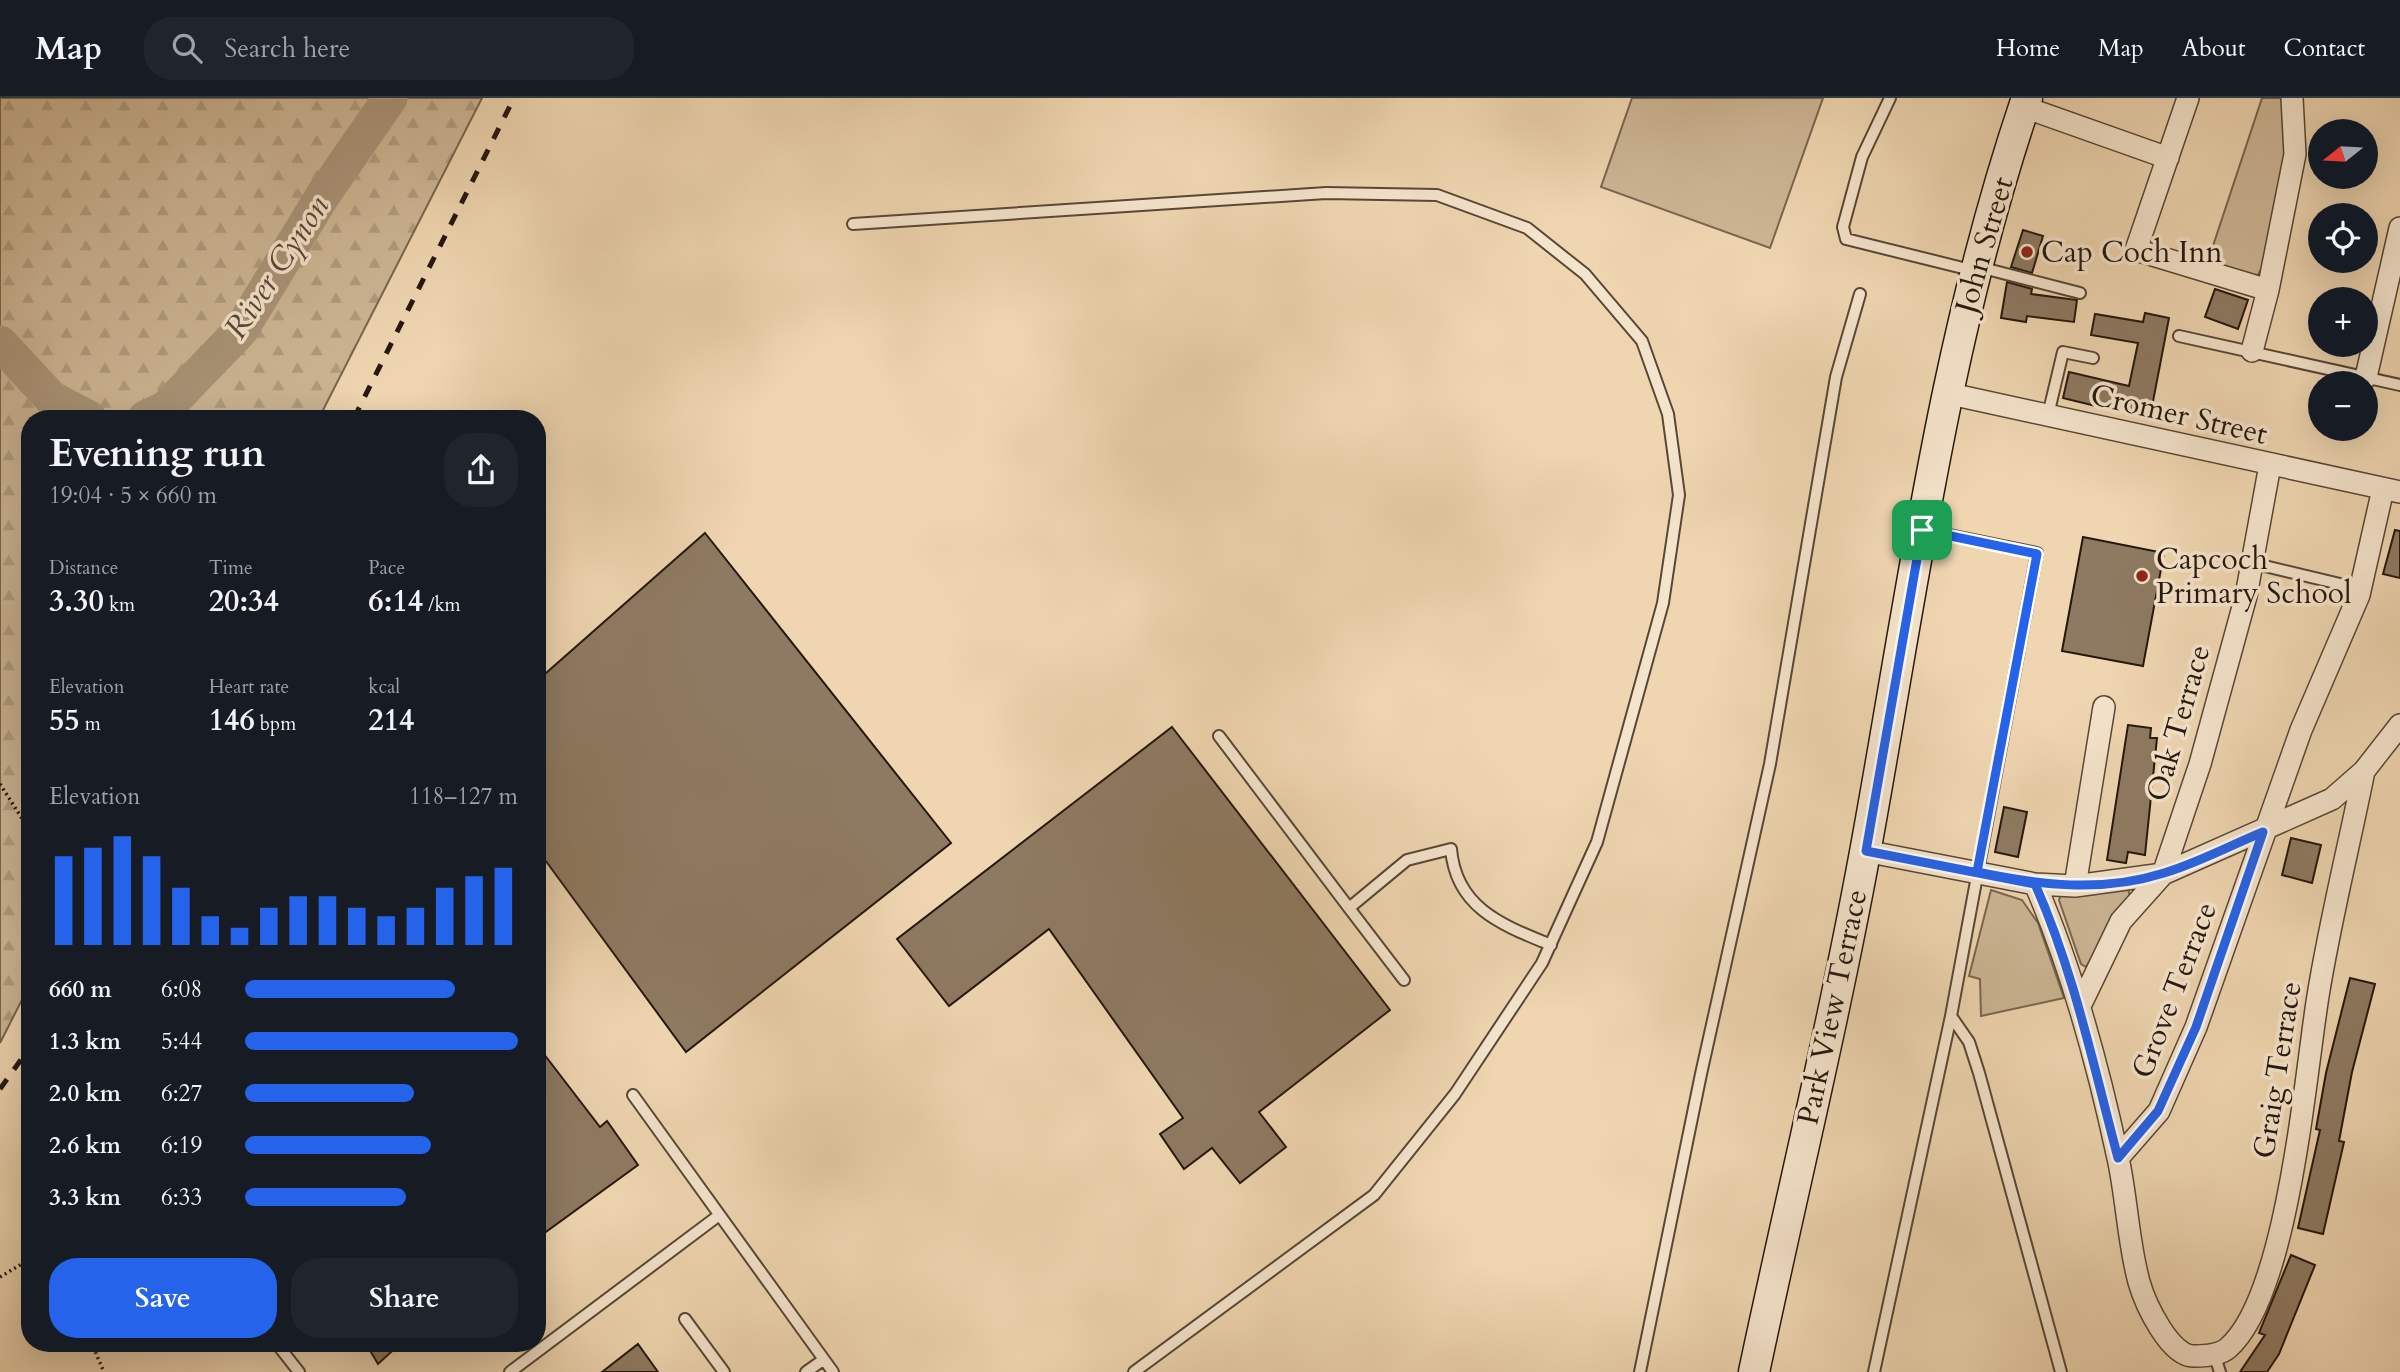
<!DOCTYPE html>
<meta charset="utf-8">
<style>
:root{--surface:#171b24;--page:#20242c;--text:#f1f3f6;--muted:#9ea1a6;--line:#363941;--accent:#2563eb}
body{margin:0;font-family:Cardo,serif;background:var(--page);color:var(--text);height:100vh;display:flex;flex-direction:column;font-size:26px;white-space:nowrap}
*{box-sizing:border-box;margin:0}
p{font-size:23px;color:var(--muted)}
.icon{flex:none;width:38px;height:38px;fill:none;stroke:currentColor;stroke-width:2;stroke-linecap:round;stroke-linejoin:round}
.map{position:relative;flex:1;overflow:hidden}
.panel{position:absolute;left:21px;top:312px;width:525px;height:942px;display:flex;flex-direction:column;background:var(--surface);border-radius:28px;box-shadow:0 7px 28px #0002}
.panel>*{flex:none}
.needle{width:46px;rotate:252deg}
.fabs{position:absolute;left:2308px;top:21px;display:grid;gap:14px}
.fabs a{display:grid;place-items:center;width:70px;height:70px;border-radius:50%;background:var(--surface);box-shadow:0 7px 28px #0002;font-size:35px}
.pin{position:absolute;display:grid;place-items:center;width:60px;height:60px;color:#fff;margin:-30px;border-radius:14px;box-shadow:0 4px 10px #0006}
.round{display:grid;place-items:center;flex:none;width:74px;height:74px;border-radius:28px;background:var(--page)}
.headline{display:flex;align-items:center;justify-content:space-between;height:119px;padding:0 28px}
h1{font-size:38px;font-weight:600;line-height:52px}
.metrics{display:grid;grid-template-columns:repeat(3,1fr);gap:10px;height:119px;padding:7px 28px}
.metrics div{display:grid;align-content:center}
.metrics b{font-size:30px;font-weight:600}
.metrics small{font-size:19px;font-weight:400}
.metrics p{font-size:19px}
.chart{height:196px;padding:14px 28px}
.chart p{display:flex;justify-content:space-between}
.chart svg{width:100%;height:126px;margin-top:7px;stroke:var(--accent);stroke-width:6}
.action{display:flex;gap:14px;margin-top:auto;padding:14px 28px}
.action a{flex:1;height:80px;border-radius:28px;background:var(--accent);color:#fff;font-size:28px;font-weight:600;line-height:80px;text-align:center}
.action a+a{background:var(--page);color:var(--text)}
ul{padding:0 28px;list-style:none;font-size:23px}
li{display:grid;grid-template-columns:112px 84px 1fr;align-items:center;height:52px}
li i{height:18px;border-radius:9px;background:var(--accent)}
header{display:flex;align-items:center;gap:42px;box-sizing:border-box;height:98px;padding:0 35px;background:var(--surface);border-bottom:2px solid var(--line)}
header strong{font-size:33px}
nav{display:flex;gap:38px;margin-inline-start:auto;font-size:24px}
.search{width:490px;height:63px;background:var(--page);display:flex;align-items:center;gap:18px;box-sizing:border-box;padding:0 24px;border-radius:28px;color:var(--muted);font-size:26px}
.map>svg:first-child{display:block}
.green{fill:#cdb695;stroke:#796651;stroke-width:2}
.forest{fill:url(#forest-firs);stroke:#796651;stroke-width:2}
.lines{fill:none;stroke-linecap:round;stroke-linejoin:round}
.river{stroke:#aa9579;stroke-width:35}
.building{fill:#8e7a62;stroke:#25170d;stroke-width:2}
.service-casing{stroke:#584736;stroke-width:14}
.minor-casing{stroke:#584736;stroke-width:24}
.secondary-casing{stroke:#25170d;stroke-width:33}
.path{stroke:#25170d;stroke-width:3.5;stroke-dasharray:2 3.5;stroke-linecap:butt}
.service{stroke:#f5e4cc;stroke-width:10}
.minor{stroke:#f5e4cc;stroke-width:21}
.secondary{stroke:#f5e4cc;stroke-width:30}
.rail{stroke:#25170d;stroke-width:5;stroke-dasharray:12 12;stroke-linecap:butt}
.route-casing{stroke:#fff;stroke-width:14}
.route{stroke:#2563eb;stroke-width:9}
.poi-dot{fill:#8f2418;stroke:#f5e4cc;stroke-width:2.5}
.labels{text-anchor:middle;stroke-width:7;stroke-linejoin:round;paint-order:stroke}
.street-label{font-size:30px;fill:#25170d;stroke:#f5e4cc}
.poi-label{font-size:30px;fill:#25170d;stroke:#f5e4cc;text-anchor:start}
.water-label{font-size:32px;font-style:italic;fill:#5a4938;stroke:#f5e4cc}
</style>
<header>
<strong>Map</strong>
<div class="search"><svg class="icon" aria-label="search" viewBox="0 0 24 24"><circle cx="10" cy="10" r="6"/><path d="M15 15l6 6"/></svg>Search here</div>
<nav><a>Home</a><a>Map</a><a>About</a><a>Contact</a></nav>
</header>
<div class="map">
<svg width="2400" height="1274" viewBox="0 0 2400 1274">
<defs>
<pattern id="forest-firs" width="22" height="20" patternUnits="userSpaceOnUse" patternTransform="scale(1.75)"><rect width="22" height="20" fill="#cdb695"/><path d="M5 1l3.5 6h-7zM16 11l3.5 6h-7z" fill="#b09c7f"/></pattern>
</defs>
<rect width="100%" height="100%" fill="#efd6b1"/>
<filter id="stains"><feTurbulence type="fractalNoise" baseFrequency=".00286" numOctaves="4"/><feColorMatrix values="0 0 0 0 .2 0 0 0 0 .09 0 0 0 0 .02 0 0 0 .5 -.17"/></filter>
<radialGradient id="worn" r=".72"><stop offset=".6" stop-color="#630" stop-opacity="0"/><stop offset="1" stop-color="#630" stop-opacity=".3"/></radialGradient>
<!-- green -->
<path class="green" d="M1632,0H1823L1770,150L1601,89Z
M2262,0H2283L2289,39L2262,170L2257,178L2206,169Z
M2128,791L2130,798L2086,869L2081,866L2059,802L2061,797Z
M1991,792L2022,802L2038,825L2064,900L1981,918L1980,881L1969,878Z"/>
<!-- forest -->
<path class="forest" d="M0,0H482L319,320H30V886L0,945Z"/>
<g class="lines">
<!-- river -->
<path class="river" d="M0,245L51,300L89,320
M145,320L166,310L241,232L323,97L390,0"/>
</g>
<!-- building -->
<path class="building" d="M2023,132L2043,138L2032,175L2011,169Z
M2007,184L2032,191L2031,196L2077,202L2074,224L2027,218L2026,224L2001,220Z
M2215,191L2248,202L2238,231L2205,219Z
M2145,215L2169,220L2150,319L2101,305L2100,309L2063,300L2069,274L2129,288L2138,245L2091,237L2095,216L2143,224Z
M2395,432L2400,433V480L2383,476Z
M705,435L951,745L686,954L537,751V583Z
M2083,439L2164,455L2143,568L2062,553Z
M2128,627L2151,630L2150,640H2157L2145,757L2128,754L2126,765L2107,762Z
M1172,629L1390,912L1259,1014L1286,1049L1240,1085L1212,1050L1184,1071L1160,1036L1183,1020L1049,831L949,908L897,841Z
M2004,709L2027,714L2018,759L1995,754Z
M2291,740L2321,747L2312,785L2282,777Z
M2350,880L2375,886L2352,974L2339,1043L2344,1044L2323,1136L2298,1130L2320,1032L2316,1031L2326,975Z
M537,947L600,1029L607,1023L638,1067L543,1136L537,1125Z
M2291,1157L2315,1167L2279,1256L2267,1274H2240L2265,1237L2259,1235Z
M365,1244H402L378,1266Z
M638,1246L658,1274H602Z"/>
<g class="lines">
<defs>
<path id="service" d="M1890,0L1862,59L1843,129L1846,141L1975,173
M853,126L1326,95L1437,97L1527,130L1585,176L1642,243L1668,316L1679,397L1663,505L1597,744L1542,865L1455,996L1374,1097L1134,1274
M1979,169L2080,195
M2179,238L2400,287
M2048,317L2063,254L2093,260
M2252,465L2361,491
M1219,638L1349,810L1407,762L1451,751C1456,810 1502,827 1551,847
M1349,810L1404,882
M1951,918L1969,944L1979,975L2061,1274
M633,997L833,1274
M685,1221L724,1274
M277,1246L299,1274
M2214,1256L2220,1274
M510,1274L718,1118
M806,1274L823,1262
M1640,1274L1701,976L1770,666L1836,279L1860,196
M1874,1274L1951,918L2037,455L1925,432"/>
<path id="minor" d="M2188,0L2136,152L2268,192
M2024,9L2168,60
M2252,253L2268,192L2295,56L2292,0
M2366,279L2400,130
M1946,295L2400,394
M1865,753L2035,786L2075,788L2163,776L2332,701L2364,673L2400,627
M2035,786C2073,873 2098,967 2118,1060C2127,1101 2128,1144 2139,1184C2145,1205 2170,1260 2195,1258C2205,1258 2220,1257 2228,1250C2288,1198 2305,978 2318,898C2330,823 2349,748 2364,673
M2075,788L2104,609
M2080,908L2121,823L2163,776L2200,666L2246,498L2270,367
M2118,1060L2159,1013L2196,929L2301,632L2359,497L2383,391"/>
<path id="secondary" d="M1754,1274C1791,1099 1834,924 1866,749C1912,497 1944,243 2027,0"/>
</defs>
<!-- service casing -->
<use href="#service" class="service-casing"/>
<!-- minor casing -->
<use href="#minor" class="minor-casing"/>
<!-- secondary casing -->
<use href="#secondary" class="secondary-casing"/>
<!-- path -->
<path class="path" d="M0,686L30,733
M0,1179L30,1161
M91,1244L104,1274"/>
<!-- service -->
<use href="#service" class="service"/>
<!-- minor -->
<use href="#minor" class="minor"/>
<!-- secondary -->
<use href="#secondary" class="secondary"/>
<!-- rail -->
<path class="rail" d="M354,320L514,0
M0,991L30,949"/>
</g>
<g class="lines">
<defs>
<path id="route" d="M1922,432L1866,753L2035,786C2074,874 2093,966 2118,1060L2158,1013L2196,929L2263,734C2231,747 2198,765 2164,775C2101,795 2039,787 1977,774L2037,456L1922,432"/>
</defs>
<!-- route casing -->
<use href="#route" class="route-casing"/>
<!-- route -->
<use href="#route" class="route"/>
</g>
<!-- markers -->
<g class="poi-dot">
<circle cx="2027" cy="154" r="7"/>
<circle cx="2142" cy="478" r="7"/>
</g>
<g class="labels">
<!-- street labels -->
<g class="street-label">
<text transform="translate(1984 147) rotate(-74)" y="10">John Street</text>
<text transform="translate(2179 316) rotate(13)" y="10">Cromer Street</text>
<text transform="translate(2178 625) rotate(-74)" y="10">Oak Terrace</text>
<text transform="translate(2174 892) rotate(-69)" y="10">Grove Terrace</text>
<text transform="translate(1832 909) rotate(-78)" y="10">Park View Terrace</text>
<text transform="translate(2277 972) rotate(-81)" y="10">Graig Terrace</text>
</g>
<!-- poi labels -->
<g class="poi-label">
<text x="2041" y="164">Cap Coch Inn</text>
<text x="2156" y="471">Capcoch<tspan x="2156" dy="34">Primary School</tspan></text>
</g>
<!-- water labels -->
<g class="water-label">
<text transform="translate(276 169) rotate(-57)" y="11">River Cynon</text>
</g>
</g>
<rect width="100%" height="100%" filter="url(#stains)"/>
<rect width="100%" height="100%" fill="url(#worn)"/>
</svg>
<div class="fabs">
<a><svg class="needle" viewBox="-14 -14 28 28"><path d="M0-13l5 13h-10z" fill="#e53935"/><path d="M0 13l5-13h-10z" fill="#9ea1a6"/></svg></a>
<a><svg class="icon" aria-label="locate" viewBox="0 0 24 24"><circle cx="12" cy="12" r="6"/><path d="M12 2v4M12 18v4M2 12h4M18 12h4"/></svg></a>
<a>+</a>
<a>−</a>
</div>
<div class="pin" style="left:1922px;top:432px;background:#1e9e55"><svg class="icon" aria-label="arrive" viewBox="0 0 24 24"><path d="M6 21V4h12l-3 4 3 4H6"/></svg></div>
<section class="panel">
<div class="headline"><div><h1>Evening run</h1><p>19:04 · 5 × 660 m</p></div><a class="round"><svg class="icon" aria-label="share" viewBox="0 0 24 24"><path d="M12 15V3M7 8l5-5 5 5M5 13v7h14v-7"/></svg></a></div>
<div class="metrics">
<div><p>Distance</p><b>3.30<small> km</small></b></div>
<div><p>Time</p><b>20:34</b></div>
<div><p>Pace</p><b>6:14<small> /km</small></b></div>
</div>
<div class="metrics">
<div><p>Elevation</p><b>55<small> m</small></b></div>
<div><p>Heart rate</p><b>146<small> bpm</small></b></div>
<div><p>kcal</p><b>214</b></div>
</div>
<div class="chart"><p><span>Elevation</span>118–127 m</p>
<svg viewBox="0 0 160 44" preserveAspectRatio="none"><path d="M5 44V13M15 44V10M25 44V6M35 44V13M45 44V24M55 44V34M65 44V38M75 44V31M85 44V27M95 44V27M105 44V31M115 44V34M125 44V31M135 44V24M145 44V20M155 44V17"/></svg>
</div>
<ul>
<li><b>660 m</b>6:08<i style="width:77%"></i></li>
<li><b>1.3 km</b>5:44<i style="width:100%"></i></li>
<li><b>2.0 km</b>6:27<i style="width:62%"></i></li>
<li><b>2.6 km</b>6:19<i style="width:68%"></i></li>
<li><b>3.3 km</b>6:33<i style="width:59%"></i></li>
</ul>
<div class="action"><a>Save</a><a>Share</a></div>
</section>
</div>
